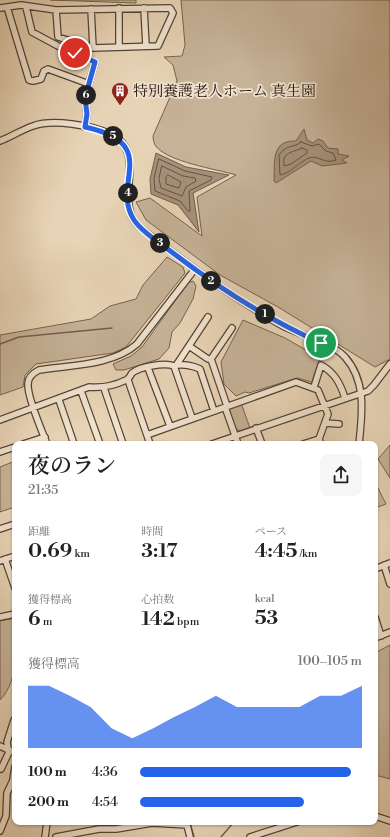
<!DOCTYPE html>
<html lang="ja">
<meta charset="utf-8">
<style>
:root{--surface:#fff;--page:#f6f6f6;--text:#222;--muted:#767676;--accent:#2563eb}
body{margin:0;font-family:"Libre Bodoni","Noto Serif JP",serif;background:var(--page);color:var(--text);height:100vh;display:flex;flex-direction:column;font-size:15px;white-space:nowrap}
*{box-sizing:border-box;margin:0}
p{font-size:13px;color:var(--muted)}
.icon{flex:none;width:22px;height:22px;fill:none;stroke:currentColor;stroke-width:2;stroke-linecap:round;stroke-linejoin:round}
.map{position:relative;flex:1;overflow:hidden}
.details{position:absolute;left:12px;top:441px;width:366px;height:384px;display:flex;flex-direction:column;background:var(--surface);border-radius:8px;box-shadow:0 1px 3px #0004}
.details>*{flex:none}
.pin{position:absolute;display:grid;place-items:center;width:34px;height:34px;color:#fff;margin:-17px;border:2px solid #fff;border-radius:50%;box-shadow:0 1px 4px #0007}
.km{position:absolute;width:20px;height:20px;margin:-10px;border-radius:50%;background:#222;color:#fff;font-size:11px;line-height:20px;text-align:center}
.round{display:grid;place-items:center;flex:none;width:42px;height:42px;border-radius:8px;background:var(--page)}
.overview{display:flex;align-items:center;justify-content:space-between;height:68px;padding:0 16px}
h1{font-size:22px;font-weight:600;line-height:30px}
.stats{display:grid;grid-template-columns:repeat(3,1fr);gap:6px;height:68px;padding:4px 16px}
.stats div{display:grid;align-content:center}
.stats b{font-size:20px;font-weight:600}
.stats small{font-size:11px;font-weight:400}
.stats p{font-size:11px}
.chart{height:112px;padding:8px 16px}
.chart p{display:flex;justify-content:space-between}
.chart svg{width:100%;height:72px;margin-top:4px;fill:var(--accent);opacity:.7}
ul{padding:0 16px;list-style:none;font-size:13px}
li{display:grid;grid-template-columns:64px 48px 1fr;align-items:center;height:30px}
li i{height:10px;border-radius:5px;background:var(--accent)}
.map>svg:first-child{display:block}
.green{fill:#c6b297;stroke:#75624f}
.water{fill:#a5917a;stroke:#715e4c}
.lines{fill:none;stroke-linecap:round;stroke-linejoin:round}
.shore{stroke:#645240;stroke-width:1}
.stream{stroke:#715e4c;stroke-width:1.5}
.minor-casing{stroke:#554232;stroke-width:8}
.minor{stroke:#efe2cf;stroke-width:5.5}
.route-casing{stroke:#fff;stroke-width:8}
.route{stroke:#2563eb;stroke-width:5}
.labels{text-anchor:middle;stroke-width:3.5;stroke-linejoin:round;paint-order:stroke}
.poi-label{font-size:15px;fill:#241207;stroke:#efe2cf;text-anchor:start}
</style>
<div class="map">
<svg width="390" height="837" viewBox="0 0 390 837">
<rect width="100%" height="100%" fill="#e7d3b5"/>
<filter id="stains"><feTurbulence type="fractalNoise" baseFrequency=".005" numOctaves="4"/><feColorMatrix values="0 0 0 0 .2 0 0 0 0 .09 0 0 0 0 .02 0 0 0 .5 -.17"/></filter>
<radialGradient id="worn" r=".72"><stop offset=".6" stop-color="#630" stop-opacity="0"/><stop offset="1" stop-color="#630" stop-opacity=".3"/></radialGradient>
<!-- green -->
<path class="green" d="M50,0H136V3Z
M181,0H390V359L375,367L278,307L220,275L146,220L136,202L150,198L202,236L197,197L236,175C217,169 166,162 155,145C154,143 153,139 153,136L177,81L173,65L164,57L182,56L185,45Z
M167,257L183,267L185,273L126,347L113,353L36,364L25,375L23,387L0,395V335L91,319L110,306L136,299L143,285Z
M193,281L196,286L193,299L180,323L172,332L169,348L159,359L124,370H116L113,364L131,356L142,347L188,283Z
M243,320L285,338L320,358L312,382L297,378L249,393L245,392L236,396L224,384L221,362Z
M241,403L250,428L240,431L234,428L228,411L230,407Z
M390,445V478L378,459Z
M15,461V507L0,512V467Z
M375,482L386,504L375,508Z
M15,618C15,644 20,680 0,700V621Z
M390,645V779L375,775V653Z
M93,822H188L93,825Z"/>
<!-- water -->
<path class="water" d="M304,129L307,140L313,143L318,139L323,141L328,148L338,149V154L349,156L342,160L347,163L322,166L311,161L276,183L274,181C275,169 271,146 287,142C290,141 293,141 296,141Z
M156,153L186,167L229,175L193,193L199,232L178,205L151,194L150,179Z"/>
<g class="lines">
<!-- shore -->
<path class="shore" d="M301,142L312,146L319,144L326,151L333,153L336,160C325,165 317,154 309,158C299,162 291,173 280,175L279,155C288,143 293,149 301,142Z
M302,148L307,150V153L291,164L284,166C282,152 291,153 302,148Z
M159,159L185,171L212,177L211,180L189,191L190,211H188L180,201L155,191L154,179Z
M162,166L183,176L195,178L196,181L186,187L182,196L161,188L159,179Z
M168,175L181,182L179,188L166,184V177Z"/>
<!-- stream -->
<path class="stream" d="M0,344L19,337L112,328
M194,837L190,823L196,822
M221,837L234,822"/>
<defs>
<path id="minor" d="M7,7L29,80L33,81L41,79L44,71L48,69L89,84
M26,7L32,32L58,46L95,62L85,98L87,114L85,127
M0,8L21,5L56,10L170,8L173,13L158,46L93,48L58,37L56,10
M119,8V47
M144,8L146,46
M91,9L93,48
M0,141C11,137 21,130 33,126C52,119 92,125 110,134C143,149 123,185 130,211C133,224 145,232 155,239C196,271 238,301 283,326C302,336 330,341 345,357C367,382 362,414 359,444
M189,346L208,359H211L232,328
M211,359L227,406
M177,364L208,317
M174,366L192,418
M148,368L170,426
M128,380L150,444
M314,387L321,365C335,373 340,383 345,398
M104,388L123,444
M81,391L100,444
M59,400L74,444
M225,407L238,444
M0,420L89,387C102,388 114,386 126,380C129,379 130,376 132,373C139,367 165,362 174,366C181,363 194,366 200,369L214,411
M325,423L339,424
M256,428L262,444
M147,435L296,382L318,390L328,414L319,439L321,444
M23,444L45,437
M47,444C42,431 27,397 28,384C28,378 33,373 39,370C70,365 112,366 137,344L195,269
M212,444L368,391L374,385L390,364
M303,444L319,439
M0,452L15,447
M0,529L15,524
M5,559L15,588
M0,561L15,556
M384,565L390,584
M375,569L390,563
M0,617L15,614
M375,617L381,636
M375,638L390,632
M0,746L15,753
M8,749L7,742L14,720
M1,769L10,750
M13,779L15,767
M375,816L390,821
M0,831L6,816L7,793L15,776
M45,837L47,822
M56,837L99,829H116L152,823L187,825L190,837
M250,837L297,822"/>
</defs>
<!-- minor casing -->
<use href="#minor" class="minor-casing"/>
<!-- minor -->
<use href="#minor" class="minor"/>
</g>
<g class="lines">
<defs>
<path id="route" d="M75,53L95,62L85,98L87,114L85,127C163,144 110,183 134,220C142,232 157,241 169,250C216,286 266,319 321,343"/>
</defs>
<!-- route casing -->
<use href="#route" class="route-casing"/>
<!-- route -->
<use href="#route" class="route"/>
</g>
<!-- icons -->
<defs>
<symbol id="building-pin" viewBox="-11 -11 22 30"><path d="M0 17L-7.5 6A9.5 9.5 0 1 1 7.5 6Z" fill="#8f2418" stroke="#efe2cf"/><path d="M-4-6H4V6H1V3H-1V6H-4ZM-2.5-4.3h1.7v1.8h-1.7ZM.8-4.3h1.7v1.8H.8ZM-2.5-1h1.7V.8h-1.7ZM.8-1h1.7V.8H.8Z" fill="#fff"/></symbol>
</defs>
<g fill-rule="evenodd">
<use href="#building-pin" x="110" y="81" width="20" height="27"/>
</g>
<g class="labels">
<!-- poi labels -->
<g class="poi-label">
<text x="133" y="96">特別養護老人ホーム 真生園</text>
</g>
</g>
<rect width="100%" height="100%" filter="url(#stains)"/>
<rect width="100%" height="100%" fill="url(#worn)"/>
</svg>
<div class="pin" style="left:321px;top:343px;background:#1e9e55"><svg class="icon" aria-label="arrive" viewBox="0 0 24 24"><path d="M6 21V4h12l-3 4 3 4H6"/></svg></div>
<div class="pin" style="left:75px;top:53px;background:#d93025"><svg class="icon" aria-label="check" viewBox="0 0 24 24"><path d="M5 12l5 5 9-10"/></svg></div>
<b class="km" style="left:265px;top:314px">1</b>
<b class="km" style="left:211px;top:281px">2</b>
<b class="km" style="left:160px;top:243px">3</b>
<b class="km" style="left:128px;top:193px">4</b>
<b class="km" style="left:113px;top:136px">5</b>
<b class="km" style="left:86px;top:95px">6</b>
<section class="details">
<div class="overview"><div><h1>夜のラン</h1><p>21:35</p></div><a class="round"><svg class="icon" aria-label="share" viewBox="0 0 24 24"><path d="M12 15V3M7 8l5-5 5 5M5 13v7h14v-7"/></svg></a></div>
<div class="stats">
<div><p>距離</p><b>0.69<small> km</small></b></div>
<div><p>時間</p><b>3:17</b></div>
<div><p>ペース</p><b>4:45<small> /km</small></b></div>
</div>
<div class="stats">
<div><p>獲得標高</p><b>6<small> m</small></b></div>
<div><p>心拍数</p><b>142<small> bpm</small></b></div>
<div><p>kcal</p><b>53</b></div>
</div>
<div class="chart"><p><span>獲得標高</span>100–105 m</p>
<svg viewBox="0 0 160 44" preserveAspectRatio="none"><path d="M0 44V6L10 6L20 12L30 19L40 32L50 38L60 32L70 25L80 19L90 12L100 19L110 19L120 19L130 19L140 12L150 12L160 6V44z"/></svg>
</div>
<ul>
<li><b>100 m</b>4:36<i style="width:95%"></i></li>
<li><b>200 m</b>4:54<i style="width:74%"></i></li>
</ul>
</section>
</div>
